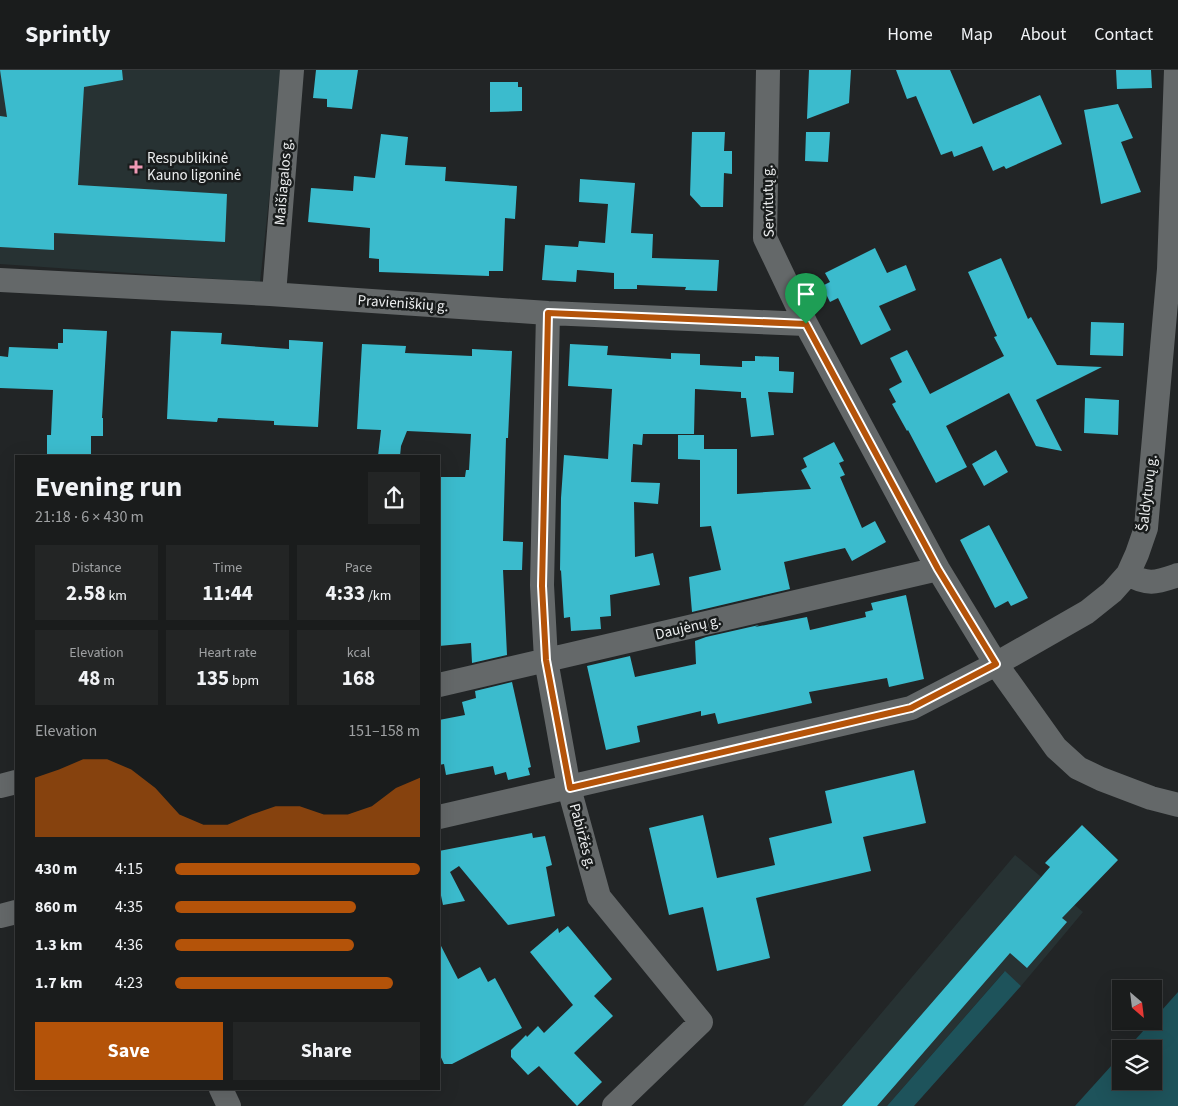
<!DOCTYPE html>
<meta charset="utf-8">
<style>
:root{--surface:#1a1c1c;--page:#232525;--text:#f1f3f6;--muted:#9fa1a3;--line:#383a3b;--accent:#b45309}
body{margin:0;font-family:"Source Sans 3",sans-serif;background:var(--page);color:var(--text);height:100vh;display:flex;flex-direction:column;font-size:19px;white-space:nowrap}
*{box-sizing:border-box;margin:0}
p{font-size:16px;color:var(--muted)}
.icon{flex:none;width:28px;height:28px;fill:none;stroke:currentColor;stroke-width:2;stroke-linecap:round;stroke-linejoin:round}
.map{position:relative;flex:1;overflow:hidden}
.details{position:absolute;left:15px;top:385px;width:425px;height:635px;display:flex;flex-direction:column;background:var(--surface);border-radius:0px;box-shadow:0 5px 20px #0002,0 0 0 1px var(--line)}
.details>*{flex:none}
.needle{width:32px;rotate:152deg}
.controls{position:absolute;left:1112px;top:910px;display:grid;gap:10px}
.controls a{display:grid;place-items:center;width:50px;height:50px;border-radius:0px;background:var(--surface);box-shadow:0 5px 20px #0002,0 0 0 1px var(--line);font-size:25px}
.pin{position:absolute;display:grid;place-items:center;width:42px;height:42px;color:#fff;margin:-51px -21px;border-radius:50% 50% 50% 0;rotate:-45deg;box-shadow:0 0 5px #0007}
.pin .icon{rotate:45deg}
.round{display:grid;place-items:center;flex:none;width:52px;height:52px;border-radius:0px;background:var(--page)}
.head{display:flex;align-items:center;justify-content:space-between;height:85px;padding:0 20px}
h1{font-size:28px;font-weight:700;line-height:38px}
.metrics{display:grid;grid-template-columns:repeat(3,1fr);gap:8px;height:85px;padding:5px 20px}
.metrics div{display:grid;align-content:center;border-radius:0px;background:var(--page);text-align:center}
.metrics b{font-size:21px;font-weight:700}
.metrics small{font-size:14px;font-weight:400}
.metrics p{font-size:14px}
.chart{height:140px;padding:10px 20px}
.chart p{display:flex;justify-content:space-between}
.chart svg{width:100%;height:90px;margin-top:5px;fill:var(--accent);opacity:.7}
.primary-button{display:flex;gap:10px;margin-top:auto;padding:10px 20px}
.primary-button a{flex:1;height:58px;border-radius:0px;background:var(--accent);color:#fff;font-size:20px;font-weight:700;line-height:58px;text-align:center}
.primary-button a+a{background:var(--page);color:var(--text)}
ul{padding:0 20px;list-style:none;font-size:16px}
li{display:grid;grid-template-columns:80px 60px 1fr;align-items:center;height:38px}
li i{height:12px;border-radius:6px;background:var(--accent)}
header{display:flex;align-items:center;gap:30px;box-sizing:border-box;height:70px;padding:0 25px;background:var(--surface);border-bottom:1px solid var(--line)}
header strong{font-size:24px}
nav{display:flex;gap:28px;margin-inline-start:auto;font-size:18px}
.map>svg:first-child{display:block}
.built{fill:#273233}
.green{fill:#1e535b}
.building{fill:#3bbbcd}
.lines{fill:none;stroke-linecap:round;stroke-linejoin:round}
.minor{stroke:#646869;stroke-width:24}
.route-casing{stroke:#fff;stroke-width:10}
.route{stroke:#b45309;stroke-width:6}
.poi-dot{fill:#f09ab6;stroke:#191c1c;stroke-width:2}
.labels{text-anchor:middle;stroke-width:5;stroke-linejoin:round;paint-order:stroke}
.poi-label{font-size:15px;fill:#eceeef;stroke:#191c1c;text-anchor:start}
.street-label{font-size:15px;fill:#eceeef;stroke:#191c1c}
</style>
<header>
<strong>Sprintly</strong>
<nav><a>Home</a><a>Map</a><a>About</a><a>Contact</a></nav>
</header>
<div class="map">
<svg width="1178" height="1036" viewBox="0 0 1178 1036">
<rect width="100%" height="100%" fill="#222526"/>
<!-- built -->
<path class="built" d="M0,0H283L260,212L0,194Z
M1015,785L1083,842L1021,916L1004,902L887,1036H803Z"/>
<!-- green -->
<path class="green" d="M1005,901L1021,916L914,1036H887Z
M1178,922V1036H1075L1121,985V1011H1154V979H1127L1152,951H1154V949Z"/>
<!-- building -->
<path class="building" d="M0,0H122L123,10L84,17L78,115L227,124L225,172L54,163V180L0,177V46L7,47Z
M316,0H358L352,39L327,37V29L313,28Z
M809,0H851L849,33L807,49Z
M896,0H950L973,54L1040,25L1062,74L1006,99L1004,96L993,101L982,76L954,87L952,81L941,85L916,26L907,29Z
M1116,0H1151L1152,18L1117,19Z
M490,12H518V17H522V41L490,42Z
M1118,34L1133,68L1121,72L1141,122L1101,134L1084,40Z
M692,62H725L724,81H732V104L724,103L723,137H701L690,125Z
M806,62H830L828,92L805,91Z
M381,64L408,67L405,95L446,97L445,111L517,116L515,149L505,148L503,201H489V206L379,202V189L369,188L370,158L308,152L311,118L353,121L354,106L375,108Z
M580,109L635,113L631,163L653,164L652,188L719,190L717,221L685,220L686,217L637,215V219H614V203L577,200L576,212L542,210L545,175L578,177L579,171L605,173L608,134L579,132Z
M875,178L887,203L906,195L916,220L879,236L891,260L861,275L838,228L830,232L822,216L830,212L825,203Z
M1001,188L1028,249L1031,247L1057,295L1102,297L1036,330L1062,381L1036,376L1009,323L946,356L967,397L936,413L908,360L907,361L892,334L896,332L889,319L902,312L890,288L907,280L930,324L1004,286L994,267L997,266L968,202Z
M1091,252L1124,253L1123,286L1090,285Z
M63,259L107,261L102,348H103V366H91V386H47V365H51L53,320L0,318V286L8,287L9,277L58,279V273H63Z
M171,261L222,263L221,274L289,279V270L323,272L318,357L274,355V351L218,348L217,352L167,349Z
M362,274L406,276L405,283L472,286V279L512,281L508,368H506L503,471L523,472L522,500H503L507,585L472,593L471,573L439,576V407H465L466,400H469L471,364L407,361L401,376L400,386H378L381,360L357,359Z
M570,274L608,276L607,285L671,289V283L700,284V295L742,297V291H755V286L779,287V301L794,302L793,323L768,322L774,365L751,367L746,328H741V322L695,319L694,364H643L642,375L633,374L631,412L660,413L658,434L634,432L635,487L653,483L660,515L610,525L611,546L600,547L601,559L571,561L570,547L564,548L561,500L560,501L561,428L564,385L608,389L612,319L568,316Z
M1085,328L1119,330L1118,365L1084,363Z
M678,365H704V379H737V424L811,419L801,400L807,397L803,388L834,372L844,391L839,393L845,405L840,407L862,458L875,451L886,472L852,491L845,478L784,492L790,519L692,542L689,507L721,500L711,456L700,457V390L678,389Z
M996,380L1008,402L984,416L972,394Z
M989,455L1028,528L1011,536L1008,531L995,538L960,470Z
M906,525L924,609L889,617L887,608L809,622L812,633L718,654L715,643L701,646V641L637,656L640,672L606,680L587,596L630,586L635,607L696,594L695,571L706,567L759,555L755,557L807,547L810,560L866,547L865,542L873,540L871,533Z
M512,612L531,697L528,698L530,705L508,710L506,702L495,705L493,696L446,705L444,694L439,695V650L465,645L462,632L476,628L475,621Z
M914,700L926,753L863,767L871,801L756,828L770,888L717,901L703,837L669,845L649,758L703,745L717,808L775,795L769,768L832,753L825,721Z
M1082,755L1118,790L1062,848L1067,852L1027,898L1010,883L877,1036H842L1050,797L1045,793Z
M532,763L533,768L545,766L552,795L546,797L555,846L508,855L459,796L450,802L465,831L443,835L439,816V781Z
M568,856L612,909L594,926L613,946L574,983L602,1012L577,1036L539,996L528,1005L511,987V980L526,965L527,967L538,956L544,963L573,935L530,882L558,858L559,863Z
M439,872L458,909L480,897L488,912L495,908L522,958L452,994H444L439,983Z"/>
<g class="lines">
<!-- minor -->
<path class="minor" d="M768,0L765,168L806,254L938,499L996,594L1056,678L1078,698L1101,709L1151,728L1178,735
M0,210L270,224L548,243L806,254
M274,224L292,0
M548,243L542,515L546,590L569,718L599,827L701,952L614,1036
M1128,504C1148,516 1157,512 1178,505
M439,615L938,499
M0,716L16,712
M439,747L911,638L996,594L1087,542L1112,522L1128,504L1137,484L1146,458L1169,199L1176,0
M0,846L16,842
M221,1019L229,1036"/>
</g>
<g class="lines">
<defs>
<path id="route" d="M548,243L806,254L938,499L996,594L911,638L570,718L546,590L542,516Z"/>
</defs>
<!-- route casing -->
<use href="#route" class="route-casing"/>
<!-- route -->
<use href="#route" class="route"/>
</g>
<!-- markers -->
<path class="poi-dot" d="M133.5 89.5h5v5h5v5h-5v5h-5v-5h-5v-5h5z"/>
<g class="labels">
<!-- poi labels -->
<g class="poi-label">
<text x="147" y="93">Respublikinė<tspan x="147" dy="17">Kauno ligoninė</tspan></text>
</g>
<!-- street labels -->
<g class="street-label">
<text transform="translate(283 112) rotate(-85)" y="5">Maišiagalos g.</text>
<text transform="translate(768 131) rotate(-91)" y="5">Servitutų g.</text>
<text transform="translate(403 233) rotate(4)" y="5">Pravieniškių g.</text>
<text transform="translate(1147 423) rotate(-83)" y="5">Šaldytuvų g.</text>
<text transform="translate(688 557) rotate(-13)" y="5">Daujėnų g.</text>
<text transform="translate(583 766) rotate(75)" y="5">Pabiržės g.</text>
</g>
</g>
</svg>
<div class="controls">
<a><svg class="needle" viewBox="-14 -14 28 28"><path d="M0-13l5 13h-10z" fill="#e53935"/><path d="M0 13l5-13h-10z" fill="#9fa1a3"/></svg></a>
<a><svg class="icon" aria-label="layers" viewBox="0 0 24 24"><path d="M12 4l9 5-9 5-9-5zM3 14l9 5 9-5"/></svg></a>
</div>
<div class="pin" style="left:806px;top:254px;background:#1e9e55"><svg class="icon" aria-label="arrive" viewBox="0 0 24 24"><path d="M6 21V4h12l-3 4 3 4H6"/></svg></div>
<section class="details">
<div class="head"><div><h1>Evening run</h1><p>21:18 · 6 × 430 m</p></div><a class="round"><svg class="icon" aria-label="share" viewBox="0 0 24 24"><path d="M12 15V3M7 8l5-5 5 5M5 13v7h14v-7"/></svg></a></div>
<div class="metrics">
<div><p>Distance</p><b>2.58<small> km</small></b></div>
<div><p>Time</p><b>11:44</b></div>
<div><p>Pace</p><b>4:33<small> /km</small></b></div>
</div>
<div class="metrics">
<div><p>Elevation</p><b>48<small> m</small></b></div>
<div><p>Heart rate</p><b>135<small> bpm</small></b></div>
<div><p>kcal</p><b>168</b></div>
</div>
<div class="chart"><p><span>Elevation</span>151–158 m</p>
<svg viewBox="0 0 160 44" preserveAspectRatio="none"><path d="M0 44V15L10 11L20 6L30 6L40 11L50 20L60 33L70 38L80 38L90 33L100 29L110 29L120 33L130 33L140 29L150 20L160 15V44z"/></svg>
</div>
<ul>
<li><b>430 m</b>4:15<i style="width:100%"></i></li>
<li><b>860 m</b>4:35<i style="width:74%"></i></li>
<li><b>1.3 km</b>4:36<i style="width:73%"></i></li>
<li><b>1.7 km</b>4:23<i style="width:89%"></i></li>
</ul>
<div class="primary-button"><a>Save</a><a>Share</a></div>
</section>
</div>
